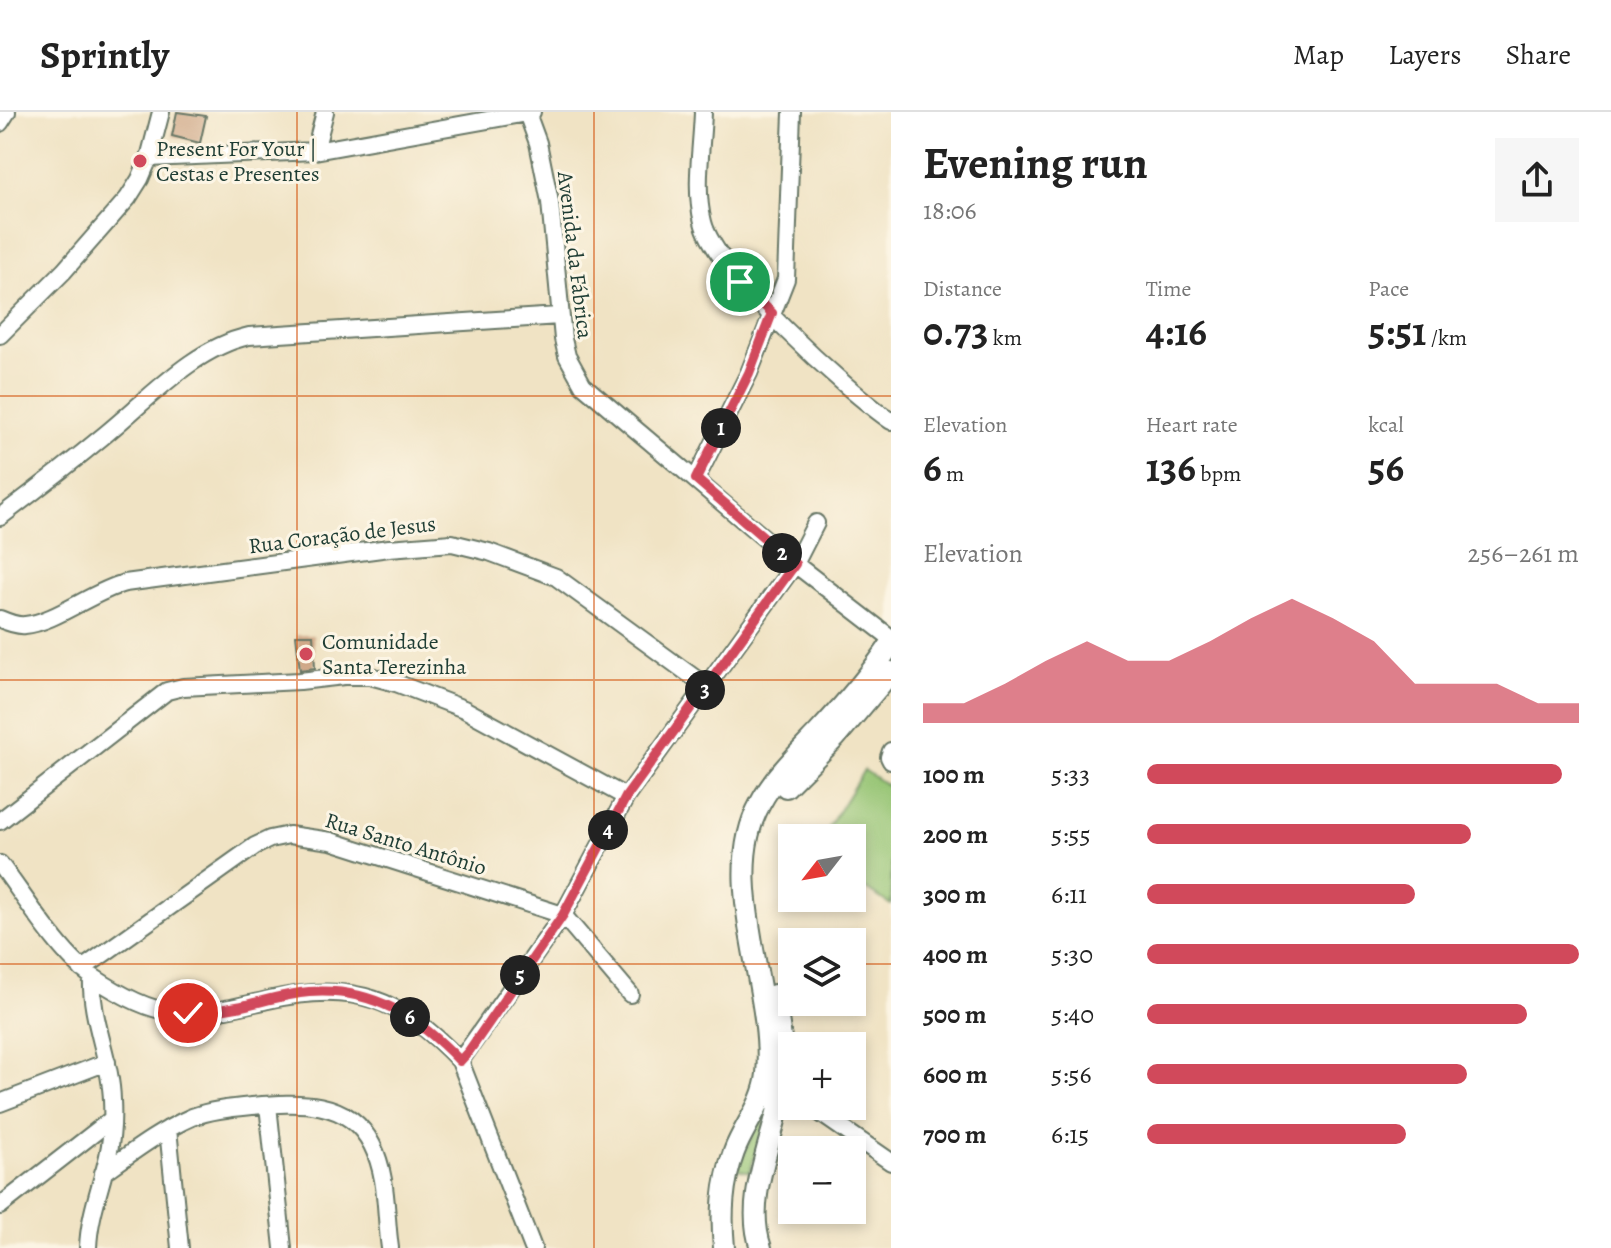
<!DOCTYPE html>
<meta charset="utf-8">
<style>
:root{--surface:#fff;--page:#f6f6f6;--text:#222;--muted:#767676;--line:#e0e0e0;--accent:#d1495b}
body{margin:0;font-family:Alegreya,serif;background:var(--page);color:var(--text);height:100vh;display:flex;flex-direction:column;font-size:30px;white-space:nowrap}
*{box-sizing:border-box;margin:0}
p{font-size:26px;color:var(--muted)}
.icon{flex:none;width:44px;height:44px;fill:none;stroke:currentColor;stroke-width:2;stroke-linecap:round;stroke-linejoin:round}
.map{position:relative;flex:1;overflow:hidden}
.sheet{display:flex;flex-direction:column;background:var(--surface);width:720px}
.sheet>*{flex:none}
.needle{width:52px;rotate:239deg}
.tools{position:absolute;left:778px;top:712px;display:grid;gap:16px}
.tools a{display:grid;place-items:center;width:88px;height:88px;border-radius:0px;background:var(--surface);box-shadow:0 4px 12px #0003;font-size:40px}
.pin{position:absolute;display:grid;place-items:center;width:68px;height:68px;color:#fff;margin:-34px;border:4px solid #fff;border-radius:50%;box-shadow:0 2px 8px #0007}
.km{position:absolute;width:40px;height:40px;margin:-20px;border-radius:50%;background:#222;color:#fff;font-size:22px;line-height:40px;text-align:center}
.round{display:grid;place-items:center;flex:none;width:84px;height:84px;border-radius:0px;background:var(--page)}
.summary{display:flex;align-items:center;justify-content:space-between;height:136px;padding:0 32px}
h1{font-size:44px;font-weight:700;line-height:60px}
.metrics{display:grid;grid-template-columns:repeat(3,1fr);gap:12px;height:136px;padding:8px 32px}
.metrics div{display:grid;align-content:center}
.metrics b{font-size:40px;font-weight:700}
.metrics small{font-size:22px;font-weight:400}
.metrics p{font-size:22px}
.chart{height:224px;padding:16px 32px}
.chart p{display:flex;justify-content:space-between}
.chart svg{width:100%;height:144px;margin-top:8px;fill:var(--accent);opacity:.7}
ul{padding:0 32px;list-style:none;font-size:26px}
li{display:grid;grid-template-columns:128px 96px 1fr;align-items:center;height:60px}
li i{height:20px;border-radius:10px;background:var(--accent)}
header{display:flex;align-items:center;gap:48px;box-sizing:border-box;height:112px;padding:0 40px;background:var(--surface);border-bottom:2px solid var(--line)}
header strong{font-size:38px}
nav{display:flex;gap:44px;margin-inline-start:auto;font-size:28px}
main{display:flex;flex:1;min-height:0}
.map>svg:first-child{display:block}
.green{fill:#95c473;stroke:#5a8054;stroke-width:2}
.building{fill:#cda483}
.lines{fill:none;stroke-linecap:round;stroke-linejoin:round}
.minor-casing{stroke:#687766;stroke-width:20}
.major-casing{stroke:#687766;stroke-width:24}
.minor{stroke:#fff;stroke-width:16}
.major{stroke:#fff;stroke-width:20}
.route-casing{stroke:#fff;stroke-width:16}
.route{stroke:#d1495b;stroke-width:10}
.grid{fill:none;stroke:#d45610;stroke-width:2;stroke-opacity:0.55}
.poi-dot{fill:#d1495b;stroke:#fcf5e5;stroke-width:3}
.labels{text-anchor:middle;stroke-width:6;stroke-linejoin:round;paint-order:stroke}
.poi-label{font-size:22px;fill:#1f3d34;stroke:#fcf5e5;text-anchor:start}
.street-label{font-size:22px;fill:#1f3d34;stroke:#fcf5e5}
</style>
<header>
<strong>Sprintly</strong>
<nav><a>Map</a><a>Layers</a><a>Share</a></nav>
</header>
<main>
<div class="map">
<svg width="891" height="1136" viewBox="0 0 891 1136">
<rect width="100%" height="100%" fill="#fcf5e5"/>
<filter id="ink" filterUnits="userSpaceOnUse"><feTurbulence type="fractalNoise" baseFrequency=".0125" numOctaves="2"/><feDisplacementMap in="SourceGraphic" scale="16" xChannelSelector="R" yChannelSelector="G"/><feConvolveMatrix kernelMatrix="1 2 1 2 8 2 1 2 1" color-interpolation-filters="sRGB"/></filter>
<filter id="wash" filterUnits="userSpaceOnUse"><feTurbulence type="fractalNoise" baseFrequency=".006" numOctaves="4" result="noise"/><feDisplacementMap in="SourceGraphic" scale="32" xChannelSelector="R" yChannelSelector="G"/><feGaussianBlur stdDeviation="1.8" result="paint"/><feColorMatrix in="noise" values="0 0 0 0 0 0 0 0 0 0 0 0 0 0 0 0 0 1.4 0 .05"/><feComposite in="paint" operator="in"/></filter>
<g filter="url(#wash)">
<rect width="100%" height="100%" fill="#f0e3c4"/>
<!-- green -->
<path class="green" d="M864,658L891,676V793L852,768V726H822Z
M759,1009L764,1011L750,1060L737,1057Z"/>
<g id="blocks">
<!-- building -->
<path class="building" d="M177,0L206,4L200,31L172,24Z
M296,523H313L315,556L300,558Z"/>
</g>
</g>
<g filter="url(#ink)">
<use href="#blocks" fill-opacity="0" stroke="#687766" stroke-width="2"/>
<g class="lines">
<defs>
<path id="minor" d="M703,0C702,35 694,76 703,110C715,160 847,279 891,309
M527,1L538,31L550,90L563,227L567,244L583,273L795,452L891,526
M0,11L7,0
M315,39L325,0
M149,46L315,39L532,0
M0,223L64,159L128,86L140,67L149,46L161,0
M696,367L749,261L786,167L792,0
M0,405C36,378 72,350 107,321C150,286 194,236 249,224L559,204
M0,507C7,510 17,514 25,513C54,511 93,479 125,471L389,436L452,431L489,440L556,465L707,575
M891,639L889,645L891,649
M0,709L167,579L183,575L300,569L344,564H370L396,571L464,597L626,685
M0,752C25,785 60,843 93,865C114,879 146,897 171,900C204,904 236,895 268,888C353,869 400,885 460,949L533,1136
M82,857L255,734L270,727L289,723L331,729L563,803L630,882
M460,949L563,803L626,685L795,452L816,411
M0,991L107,950
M268,993L283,1136
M810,994L891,1050
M168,1017L180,1136
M103,1061C131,1041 160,1019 192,1005C210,998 232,996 252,994C297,990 349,986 372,1033C388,1064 385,1102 390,1136
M0,1094L112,1007
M88,1136C89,1104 101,1075 108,1044C112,1026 113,1007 112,988C111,947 90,907 92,865"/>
<path id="major" d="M786,675L835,626L891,560
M724,1136C721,1103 722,1072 734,1040C744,1013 764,992 767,962C775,879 718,768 760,692C774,665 797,643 818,621C844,593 869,565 891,532
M761,1136C743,1085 775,1027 782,976C786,945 779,914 774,883"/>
</defs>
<!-- minor casing -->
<use href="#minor" class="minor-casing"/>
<!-- major casing -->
<use href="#major" class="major-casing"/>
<!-- minor -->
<use href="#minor" class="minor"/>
<!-- major -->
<use href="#major" class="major"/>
</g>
</g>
<g class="lines" filter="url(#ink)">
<defs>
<path id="route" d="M188,901C204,900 221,898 237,895C261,890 285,882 309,880C372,875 418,905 460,949L469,939L563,803L626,685L795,452L696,367L749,261L772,201L740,170"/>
</defs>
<!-- route casing -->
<use href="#route" class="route-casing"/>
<!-- route -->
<use href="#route" class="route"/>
</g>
<!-- grid -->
<path class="grid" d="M297,0V1136M594,0V1136M0,284H891M0,568H891M0,852H792M852,852H891"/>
<!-- markers -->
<g class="poi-dot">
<circle cx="140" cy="49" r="8"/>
<circle cx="306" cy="542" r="8"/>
</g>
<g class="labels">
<!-- poi labels -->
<g class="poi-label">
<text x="156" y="44">Present For Your |<tspan x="156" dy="25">Cestas e Presentes</tspan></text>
<text x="322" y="537">Comunidade<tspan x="322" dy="25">Santa Terezinha</tspan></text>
</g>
<!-- street labels -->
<g class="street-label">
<text transform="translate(576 143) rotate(83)" y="8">Avenida da Fábrica</text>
<text transform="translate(342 422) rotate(-7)" y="8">Rua Coração de Jesus</text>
<text transform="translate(406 731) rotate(17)" y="8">Rua Santo Antônio</text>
</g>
</g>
</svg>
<div class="tools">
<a><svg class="needle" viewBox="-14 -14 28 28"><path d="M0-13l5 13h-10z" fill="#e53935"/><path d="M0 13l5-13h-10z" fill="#767676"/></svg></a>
<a><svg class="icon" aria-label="layers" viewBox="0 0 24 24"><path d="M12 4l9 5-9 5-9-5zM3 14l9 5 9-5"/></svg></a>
<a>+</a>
<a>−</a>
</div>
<div class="pin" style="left:740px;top:170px;background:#1e9e55"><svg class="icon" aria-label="arrive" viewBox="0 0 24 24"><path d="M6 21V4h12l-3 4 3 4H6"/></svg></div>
<div class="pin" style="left:188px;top:901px;background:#d93025"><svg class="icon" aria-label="check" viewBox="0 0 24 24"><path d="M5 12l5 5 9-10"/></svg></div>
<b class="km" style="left:721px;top:316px">1</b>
<b class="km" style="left:782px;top:441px">2</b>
<b class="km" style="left:705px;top:578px">3</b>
<b class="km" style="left:608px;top:718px">4</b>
<b class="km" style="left:520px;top:863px">5</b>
<b class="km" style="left:410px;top:905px">6</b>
</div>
<section class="sheet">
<div class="summary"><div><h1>Evening run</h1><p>18:06</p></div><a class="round"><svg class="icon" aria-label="share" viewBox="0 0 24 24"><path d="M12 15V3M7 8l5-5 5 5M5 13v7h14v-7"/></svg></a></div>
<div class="metrics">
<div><p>Distance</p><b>0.73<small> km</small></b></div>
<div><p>Time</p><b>4:16</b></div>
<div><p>Pace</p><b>5:51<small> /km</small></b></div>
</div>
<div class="metrics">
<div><p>Elevation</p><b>6<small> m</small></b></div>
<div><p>Heart rate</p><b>136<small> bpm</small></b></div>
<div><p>kcal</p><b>56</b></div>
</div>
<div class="chart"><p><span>Elevation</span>256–261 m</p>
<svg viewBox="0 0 160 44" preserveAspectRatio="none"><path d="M0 44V38L10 38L20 32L30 25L40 19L50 25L60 25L70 19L80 12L90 6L100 12L110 19L120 32L130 32L140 32L150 38L160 38V44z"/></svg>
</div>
<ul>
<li><b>100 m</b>5:33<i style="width:96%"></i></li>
<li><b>200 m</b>5:55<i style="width:75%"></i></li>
<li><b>300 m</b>6:11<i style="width:62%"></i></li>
<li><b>400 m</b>5:30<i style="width:100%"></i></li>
<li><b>500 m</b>5:40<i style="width:88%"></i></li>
<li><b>600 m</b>5:56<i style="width:74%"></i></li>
<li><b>700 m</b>6:15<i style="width:60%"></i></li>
</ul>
</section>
</main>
